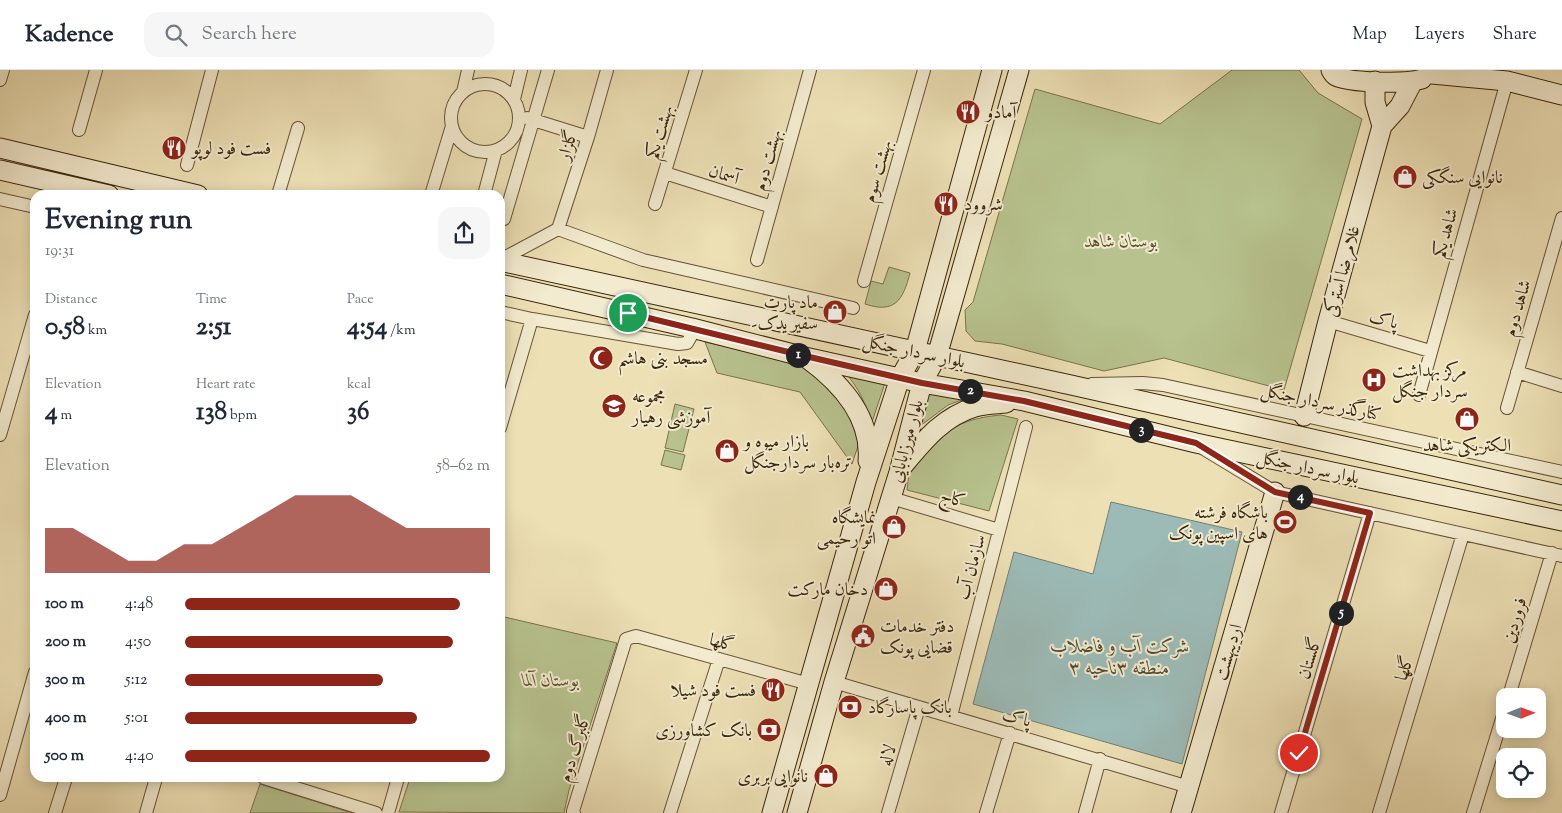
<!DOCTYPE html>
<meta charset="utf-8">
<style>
:root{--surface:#fff;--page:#f6f6f7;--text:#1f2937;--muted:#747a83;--line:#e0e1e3;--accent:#8f2418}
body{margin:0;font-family:"Sorts Mill Goudy",Amiri,serif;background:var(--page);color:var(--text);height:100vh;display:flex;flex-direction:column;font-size:19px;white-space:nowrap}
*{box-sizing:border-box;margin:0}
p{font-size:16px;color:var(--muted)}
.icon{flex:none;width:28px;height:28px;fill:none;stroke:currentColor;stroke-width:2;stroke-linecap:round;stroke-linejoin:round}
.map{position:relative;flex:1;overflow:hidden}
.panel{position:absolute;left:30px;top:120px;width:475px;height:592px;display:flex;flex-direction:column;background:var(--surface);border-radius:15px;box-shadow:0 2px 12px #0003}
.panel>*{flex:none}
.needle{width:32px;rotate:89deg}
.buttons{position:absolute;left:1496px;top:618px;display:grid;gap:10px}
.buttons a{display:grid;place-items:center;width:50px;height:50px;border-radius:10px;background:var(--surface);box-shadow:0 2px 12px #0003;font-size:25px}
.pin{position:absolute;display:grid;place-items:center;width:42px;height:42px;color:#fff;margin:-21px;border:2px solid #fff;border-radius:50%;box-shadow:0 1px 5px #0007}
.km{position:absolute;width:25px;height:25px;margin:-12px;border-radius:50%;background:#222;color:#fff;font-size:14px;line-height:25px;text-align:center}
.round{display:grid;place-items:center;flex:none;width:52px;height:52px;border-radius:15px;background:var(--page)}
.overview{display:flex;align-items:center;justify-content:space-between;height:85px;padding:0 15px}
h1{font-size:28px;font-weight:800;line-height:38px}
.figures{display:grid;grid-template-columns:repeat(3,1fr);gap:8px;height:85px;padding:5px 15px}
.figures div{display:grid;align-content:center}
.figures b{font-size:25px;font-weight:800}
.figures small{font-size:14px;font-weight:400}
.figures p{font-size:14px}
.chart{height:140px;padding:10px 15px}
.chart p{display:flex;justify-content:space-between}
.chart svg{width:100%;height:90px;margin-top:5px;fill:var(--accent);opacity:.7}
ul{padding:0 15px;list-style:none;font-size:16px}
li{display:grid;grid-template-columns:80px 60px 1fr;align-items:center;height:38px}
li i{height:12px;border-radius:6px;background:var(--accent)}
header{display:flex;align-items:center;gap:30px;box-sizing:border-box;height:70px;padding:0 25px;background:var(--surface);border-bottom:1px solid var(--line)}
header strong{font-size:24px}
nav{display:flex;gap:28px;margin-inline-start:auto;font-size:18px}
.search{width:350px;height:45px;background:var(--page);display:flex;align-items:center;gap:12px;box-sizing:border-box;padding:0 18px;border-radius:15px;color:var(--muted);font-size:19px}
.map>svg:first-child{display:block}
.green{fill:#b7c28e;stroke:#78744c}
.water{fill:#9cbbb7;stroke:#747f72}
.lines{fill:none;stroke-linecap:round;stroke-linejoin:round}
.street-casing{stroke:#665436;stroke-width:14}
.secondary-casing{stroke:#39260b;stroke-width:21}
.street{stroke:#f3ebcf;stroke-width:12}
.secondary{stroke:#f3ebcf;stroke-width:19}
.route-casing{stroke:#fff;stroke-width:10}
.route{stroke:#8f2418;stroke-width:6}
.labels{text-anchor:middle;stroke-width:4;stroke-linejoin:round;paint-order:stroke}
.poi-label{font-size:18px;fill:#39260b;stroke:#f3ebcf;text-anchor:start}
.street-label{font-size:18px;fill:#39260b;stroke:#f3ebcf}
.park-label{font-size:18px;font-style:italic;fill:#584d2c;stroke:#f3ebcf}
.water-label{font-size:19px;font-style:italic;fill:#524b36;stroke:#f3ebcf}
</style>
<header>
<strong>Kadence</strong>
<div class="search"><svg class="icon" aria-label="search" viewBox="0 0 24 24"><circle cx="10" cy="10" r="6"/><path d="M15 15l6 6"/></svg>Search here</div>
<nav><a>Map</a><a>Layers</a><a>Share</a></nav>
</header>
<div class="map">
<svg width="1562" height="743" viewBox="0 0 1562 743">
<rect width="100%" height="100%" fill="#ede0b5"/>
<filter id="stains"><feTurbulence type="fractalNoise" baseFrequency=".004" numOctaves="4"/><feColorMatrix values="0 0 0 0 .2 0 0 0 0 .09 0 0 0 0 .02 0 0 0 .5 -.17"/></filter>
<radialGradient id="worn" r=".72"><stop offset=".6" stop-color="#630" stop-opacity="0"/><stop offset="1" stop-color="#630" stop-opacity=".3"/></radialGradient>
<!-- green -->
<path class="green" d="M1232,0H1299L1318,23L1362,49L1284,320L1164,288L1104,301L1002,274L975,271L966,261L965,240L973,232L1035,19L1160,54Z
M889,197L910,203C903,230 895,244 865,234L871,211L883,214Z
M705,272L804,294L820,307L847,339L859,373L852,394L800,322L717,303Z
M844,301L885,313L871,355C866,332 859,319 844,301Z
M925,319L967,328L948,335L915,360Z
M675,334L694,339L683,382L665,378Z
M1001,345L1018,349L989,441L907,420C908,413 908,404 912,398C915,393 920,388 924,383C947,357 967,348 1001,345Z
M665,380L685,385L681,400L661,395Z
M500,546L617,573L569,720L564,743L399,742L410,708H500Z
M260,714L352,743H250Z"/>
<!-- water -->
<path class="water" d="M1111,432L1242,462L1182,694L973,634L1014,482L1093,504Z"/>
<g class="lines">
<defs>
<path id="street" d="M0,10L3,0
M451 48a34 34 0 1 1 68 0a34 34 0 1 1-68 0Z
M463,22L468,0
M514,29L521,0
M527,48L588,67
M79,60L96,0
M187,95L212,0
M665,103L772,137
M278,125L298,58
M431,125L452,56
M484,125L496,80
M0,129L35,137
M655,134L696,0
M504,149L548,0
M558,159L588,67L607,0
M500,190L558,159L643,190L853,238
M757,190L810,0
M864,211L924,0
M500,242L532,249L678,274L687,273L691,266L692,258
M1328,251L1430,281
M1517,302L1562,316
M1092,314L1143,313L1163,315L1562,402
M1419,325L1507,11
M1507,338L1562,148
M500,358L532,249
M0,365L35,245
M1204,379L1275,422L1562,486
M898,430L999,460
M834,612L1189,717
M1509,626L1552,483
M951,646L1026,357
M264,708L376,743
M0,725L35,602
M55,743L66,708
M146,743L156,708
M388,743L398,708
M574,743L573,741L626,569L636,566L809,614
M670,743L719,589
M888,743L919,637
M986,743L1010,663
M1085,743L1100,689
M1281,743L1370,443
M1379,743L1463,464
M1473,743L1505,639"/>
<path id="secondary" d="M1331,0C1332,2 1334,5 1336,6C1350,13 1407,14 1422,9
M1432,4L1507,11L1562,25
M1375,11V32L1382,56
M0,78L198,125
M0,100L109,125
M500,191L1071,315L1562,425
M500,214L692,258L805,287L922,313L1024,331L1196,373L1562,451
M808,289C842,314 872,347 868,391
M1304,346L1328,251L1382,56L1400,36L1413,11
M902,397C923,372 942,347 975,337C984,334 996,334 1006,333
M772,743L866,412L900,308L915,281L992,0
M797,743L834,612L899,402L922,313L937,286L1019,0
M1181,743L1275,422"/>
</defs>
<!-- street casing -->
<use href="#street" class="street-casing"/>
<!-- secondary casing -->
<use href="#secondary" class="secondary-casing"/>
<!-- street -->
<use href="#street" class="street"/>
<!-- secondary -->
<use href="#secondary" class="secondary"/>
</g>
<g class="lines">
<defs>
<path id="route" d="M628,243L805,286L922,313L1024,331L1196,373L1275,422L1370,443L1299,683"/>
</defs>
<!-- route casing -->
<use href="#route" class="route-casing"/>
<!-- route -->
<use href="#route" class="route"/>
</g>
<!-- icons -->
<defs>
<symbol id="restaurant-disc" viewBox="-11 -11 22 22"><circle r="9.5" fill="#8f2418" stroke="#f3ebcf"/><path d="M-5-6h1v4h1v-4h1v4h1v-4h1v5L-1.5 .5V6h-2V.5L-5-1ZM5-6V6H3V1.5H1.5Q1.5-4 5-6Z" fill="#fff"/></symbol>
<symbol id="shop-disc" viewBox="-11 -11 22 22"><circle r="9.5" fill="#8f2418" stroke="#f3ebcf"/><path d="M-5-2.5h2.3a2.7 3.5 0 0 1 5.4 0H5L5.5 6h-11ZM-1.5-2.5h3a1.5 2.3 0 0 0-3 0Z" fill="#fff"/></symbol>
<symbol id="mosque-disc" viewBox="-11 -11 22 22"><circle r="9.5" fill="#8f2418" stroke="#f3ebcf"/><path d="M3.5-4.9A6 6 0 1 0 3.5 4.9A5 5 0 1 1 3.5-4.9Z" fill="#fff"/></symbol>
<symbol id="hospital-disc" viewBox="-11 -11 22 22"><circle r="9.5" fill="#8f2418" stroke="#f3ebcf"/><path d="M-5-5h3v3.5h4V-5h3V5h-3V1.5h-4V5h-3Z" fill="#fff"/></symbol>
<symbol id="school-disc" viewBox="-11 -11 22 22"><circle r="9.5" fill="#8f2418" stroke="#f3ebcf"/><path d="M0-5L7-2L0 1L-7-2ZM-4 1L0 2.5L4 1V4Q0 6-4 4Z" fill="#fff"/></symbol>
<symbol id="stadium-disc" viewBox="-11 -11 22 22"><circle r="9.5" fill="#8f2418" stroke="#f3ebcf"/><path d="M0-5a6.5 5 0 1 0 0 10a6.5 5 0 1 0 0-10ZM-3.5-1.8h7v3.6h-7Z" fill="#fff"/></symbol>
<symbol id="civic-disc" viewBox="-11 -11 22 22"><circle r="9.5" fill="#8f2418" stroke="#f3ebcf"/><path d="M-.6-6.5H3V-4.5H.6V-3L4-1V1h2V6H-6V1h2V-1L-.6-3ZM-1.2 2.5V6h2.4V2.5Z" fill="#fff"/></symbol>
<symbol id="bank-disc" viewBox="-11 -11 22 22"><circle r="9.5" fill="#8f2418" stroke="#f3ebcf"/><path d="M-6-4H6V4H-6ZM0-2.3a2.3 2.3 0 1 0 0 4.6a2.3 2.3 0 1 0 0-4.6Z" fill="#fff"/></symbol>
</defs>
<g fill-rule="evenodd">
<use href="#restaurant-disc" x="954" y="28" width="28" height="28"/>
<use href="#restaurant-disc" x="160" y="64" width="28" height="28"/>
<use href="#shop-disc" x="1391" y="93" width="28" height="28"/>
<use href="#restaurant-disc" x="932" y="120" width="28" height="28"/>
<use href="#shop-disc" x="821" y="228" width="28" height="28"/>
<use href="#mosque-disc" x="587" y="274" width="28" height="28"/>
<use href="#hospital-disc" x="1360" y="296" width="28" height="28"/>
<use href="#school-disc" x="600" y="322" width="28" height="28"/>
<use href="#shop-disc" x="1453" y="335" width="28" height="28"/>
<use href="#shop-disc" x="713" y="367" width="28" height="28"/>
<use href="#stadium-disc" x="1271" y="438" width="28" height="28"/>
<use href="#shop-disc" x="880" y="443" width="28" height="28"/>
<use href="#shop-disc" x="872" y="505" width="28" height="28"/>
<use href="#civic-disc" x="849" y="552" width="28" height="28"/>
<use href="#restaurant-disc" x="759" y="606" width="28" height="28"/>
<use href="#bank-disc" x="836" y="623" width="28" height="28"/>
<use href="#bank-disc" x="755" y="646" width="28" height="28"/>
<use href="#shop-disc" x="812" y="692" width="28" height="28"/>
</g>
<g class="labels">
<!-- poi labels -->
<g class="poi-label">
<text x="986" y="48">آمادو</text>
<text x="192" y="84">فست فود لوپو</text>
<text x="1422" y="113">نانوایی سنگکی</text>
<text x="964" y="140">شروود</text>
<text x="818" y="238" text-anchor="end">ماد پارت<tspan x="818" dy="21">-سفیر یدک</tspan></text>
<text x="618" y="294">مسجد بنی هاشم</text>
<text x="1392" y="306">مرکز بهداشت<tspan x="1392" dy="21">سردار جنگل</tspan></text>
<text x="632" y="332">مجموعه<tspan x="632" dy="21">آموزشی رهیار</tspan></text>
<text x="744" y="377">بازار میوه و<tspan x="744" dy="21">تره‌بار سردارجنگل</tspan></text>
<text x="1467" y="381" text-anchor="middle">الکتریکی شاهد</text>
<text x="1268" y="448" text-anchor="end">باشگاه فرشته<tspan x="1268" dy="21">های اسپین پونک</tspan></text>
<text x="876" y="453" text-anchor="end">نمایشگاه<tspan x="876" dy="21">اتو رحیمی</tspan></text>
<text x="868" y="525" text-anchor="end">دخان مارکت</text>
<text x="880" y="562">دفتر خدمات<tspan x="880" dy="21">قضایی پونک</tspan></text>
<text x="756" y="626" text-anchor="end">فست فود شیلا</text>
<text x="868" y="643">بانک پاسارگاد</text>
<text x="752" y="666" text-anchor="end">بانک کشاورزی</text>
<text x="808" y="712" text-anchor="end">نانوایی بربری</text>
</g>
<!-- street labels -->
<g class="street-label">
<text transform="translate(659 62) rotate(-73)" y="6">بهشت یکم</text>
<text transform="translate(567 75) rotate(-73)" y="6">گلزار</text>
<text transform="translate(767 90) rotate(-75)" y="6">بهشت دوم</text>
<text transform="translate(877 101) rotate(-74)" y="6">بهشت سوم</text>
<text transform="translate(724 104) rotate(18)" y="6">آسمان</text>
<text transform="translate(1445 163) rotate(-74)" y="6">شاهد یکم</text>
<text transform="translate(1342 201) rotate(-75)" y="6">غلامرضا آسترکی</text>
<text transform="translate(1517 238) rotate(-74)" y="6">شاهد دوم</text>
<text transform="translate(1384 249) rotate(16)" y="6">پاک</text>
<text transform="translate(914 281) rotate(12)" y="6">بلوار سردار جنگل</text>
<text transform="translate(1321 332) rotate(12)" y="6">کنارگذر سردار جنگل</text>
<text transform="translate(906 371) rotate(-75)" y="6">بلوار میرزابابایی</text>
<text transform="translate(1308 397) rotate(12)" y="6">بلوار سردار جنگل</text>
<text transform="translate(953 428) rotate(16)" y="6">کاج</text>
<text transform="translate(971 497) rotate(-75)" y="6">سازمان آب</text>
<text transform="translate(1514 550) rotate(-73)" y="6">فروردین</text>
<text transform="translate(722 572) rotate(16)" y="6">گلها</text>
<text transform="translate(1228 582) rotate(-74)" y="6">اردیبهشت</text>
<text transform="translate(1309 588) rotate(-73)" y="6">گلستان</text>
<text transform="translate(1404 598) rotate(-73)" y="6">گلها</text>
<text transform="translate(1017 647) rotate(16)" y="6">پاک</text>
<text transform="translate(574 678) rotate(-73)" y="6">گلبرگ دوم</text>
<text transform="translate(887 685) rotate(-74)" y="6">لاله</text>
</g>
<!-- park labels -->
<g class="park-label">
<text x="1121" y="177">بوستان شاهد</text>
<text x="551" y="616">بوستان آلما</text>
</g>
<!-- water labels -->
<g class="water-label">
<text x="1120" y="582">شرکت آب و فاضلاب<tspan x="1120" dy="22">منطقه ۳ناحیه ۳</tspan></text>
</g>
</g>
<rect width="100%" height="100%" filter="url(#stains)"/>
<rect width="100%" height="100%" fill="url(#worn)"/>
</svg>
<div class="buttons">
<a><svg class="needle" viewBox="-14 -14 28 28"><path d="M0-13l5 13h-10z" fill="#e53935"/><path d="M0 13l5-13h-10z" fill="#747a83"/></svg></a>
<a><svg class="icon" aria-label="locate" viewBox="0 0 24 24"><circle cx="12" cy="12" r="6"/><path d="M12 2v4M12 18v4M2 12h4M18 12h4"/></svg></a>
</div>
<div class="pin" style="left:628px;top:243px;background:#1e9e55"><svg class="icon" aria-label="arrive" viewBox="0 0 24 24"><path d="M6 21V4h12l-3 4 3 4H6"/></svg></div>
<div class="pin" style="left:1299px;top:683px;background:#d93025"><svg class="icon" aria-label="check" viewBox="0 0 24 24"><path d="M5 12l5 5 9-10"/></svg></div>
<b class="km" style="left:798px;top:285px">1</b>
<b class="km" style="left:970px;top:321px">2</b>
<b class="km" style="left:1141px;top:360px">3</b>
<b class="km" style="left:1300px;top:427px">4</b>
<b class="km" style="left:1341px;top:543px">5</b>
<section class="panel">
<div class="overview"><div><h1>Evening run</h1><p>19:31</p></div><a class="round"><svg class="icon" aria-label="share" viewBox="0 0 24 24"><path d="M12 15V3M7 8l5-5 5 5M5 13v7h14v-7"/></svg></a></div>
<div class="figures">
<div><p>Distance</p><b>0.58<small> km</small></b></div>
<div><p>Time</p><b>2:51</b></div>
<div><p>Pace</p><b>4:54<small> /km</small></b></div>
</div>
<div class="figures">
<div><p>Elevation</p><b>4<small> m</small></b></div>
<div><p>Heart rate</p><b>138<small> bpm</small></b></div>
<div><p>kcal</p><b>36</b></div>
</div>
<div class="chart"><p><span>Elevation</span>58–62 m</p>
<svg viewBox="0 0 160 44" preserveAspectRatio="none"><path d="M0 44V22L10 22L20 30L30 38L40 38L50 30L60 30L70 22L80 14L90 6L100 6L110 6L120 14L130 22L140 22L150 22L160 22V44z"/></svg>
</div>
<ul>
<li><b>100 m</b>4:48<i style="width:90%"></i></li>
<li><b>200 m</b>4:50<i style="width:88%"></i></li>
<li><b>300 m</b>5:12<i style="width:65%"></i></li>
<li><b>400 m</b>5:01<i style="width:76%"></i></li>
<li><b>500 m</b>4:40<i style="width:100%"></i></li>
</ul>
</section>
</div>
